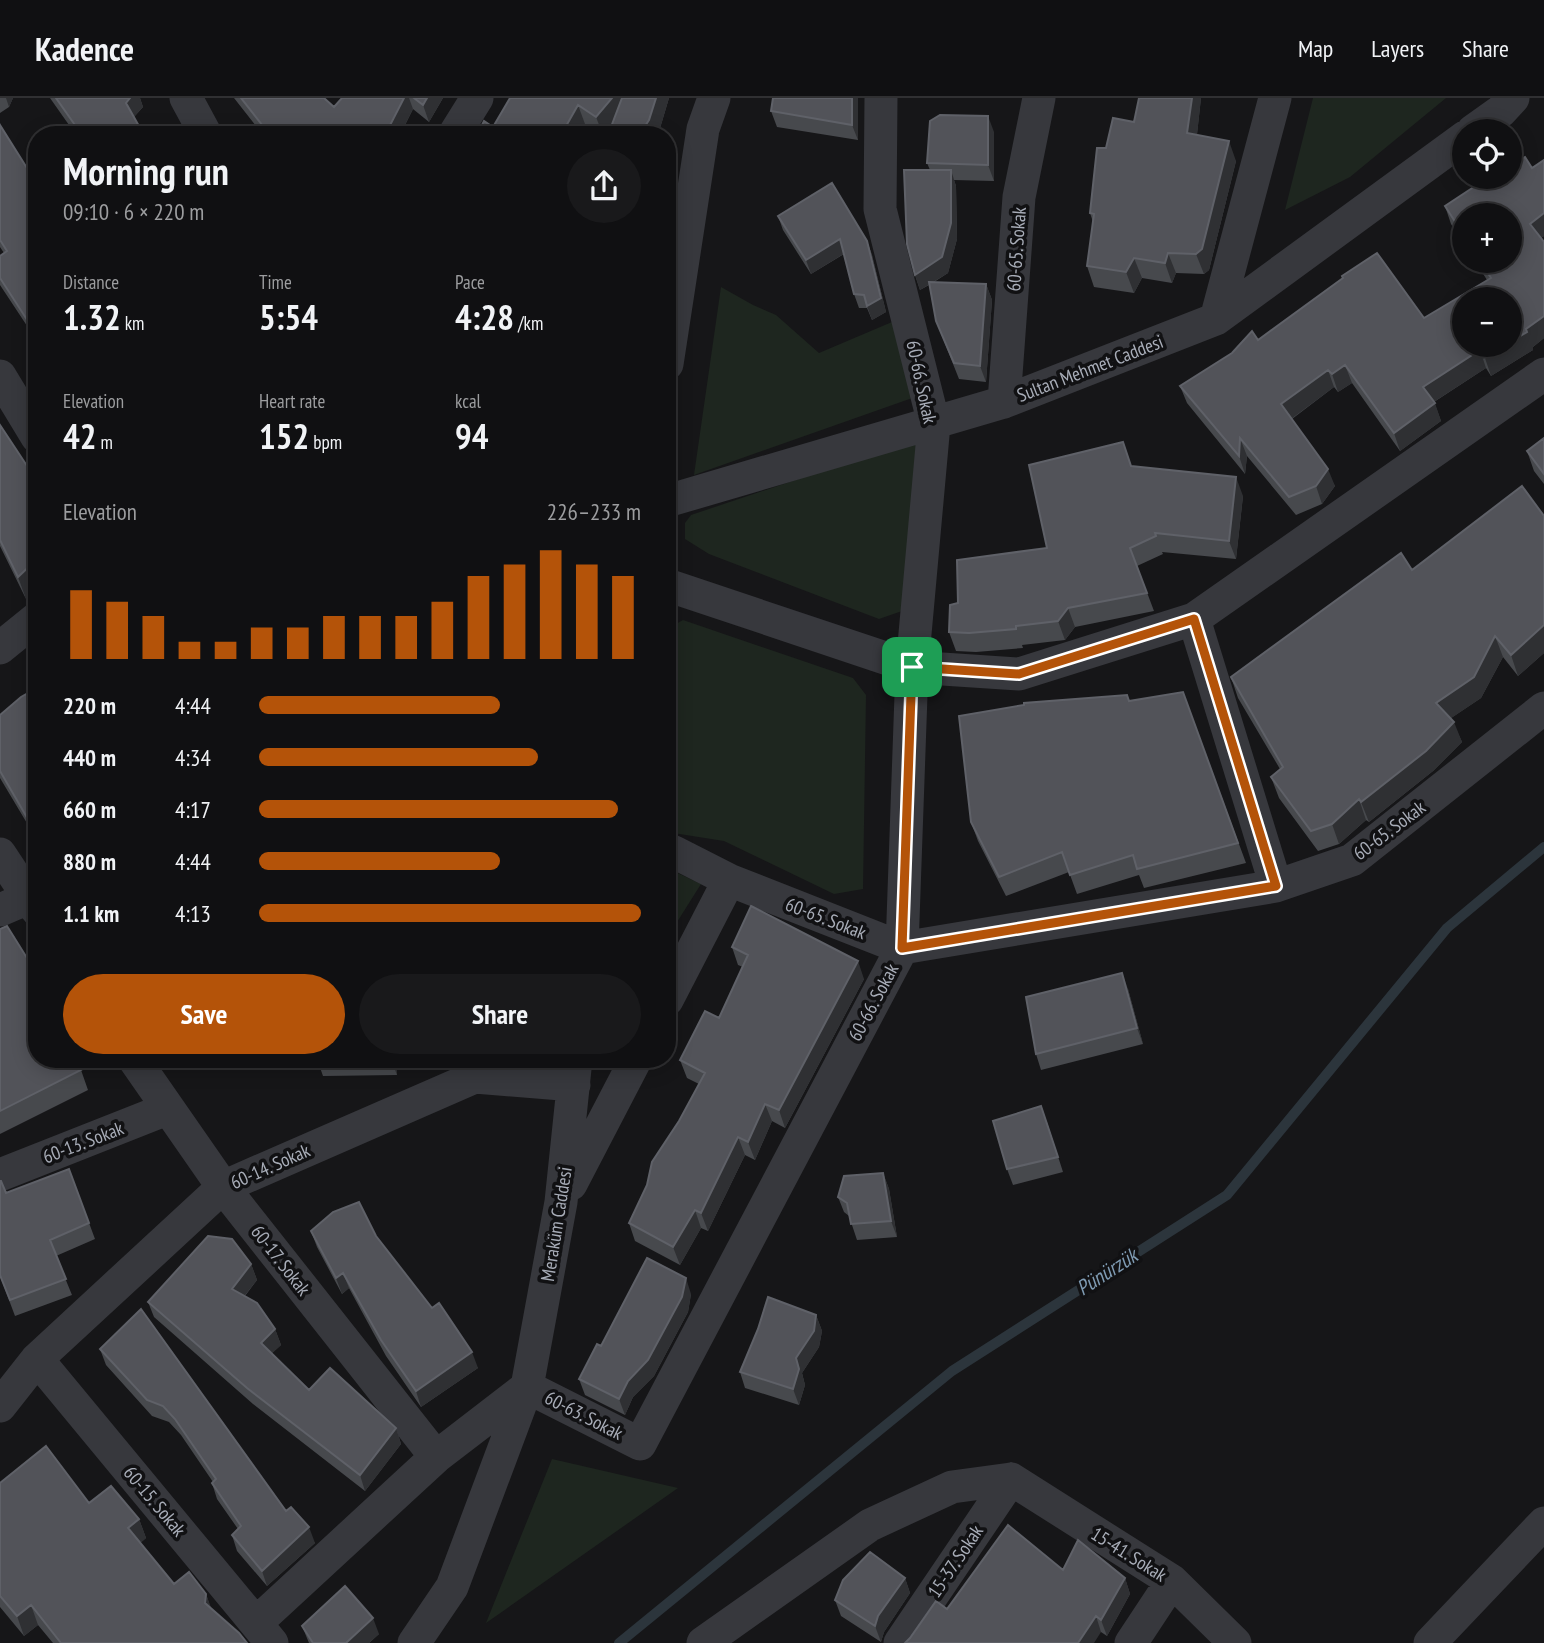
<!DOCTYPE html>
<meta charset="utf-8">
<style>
:root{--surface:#101012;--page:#19191b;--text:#f1f3f6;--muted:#9c9d9f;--line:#303032;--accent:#b45309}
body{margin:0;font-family:"PT Sans Narrow",sans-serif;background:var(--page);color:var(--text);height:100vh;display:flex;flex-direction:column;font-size:26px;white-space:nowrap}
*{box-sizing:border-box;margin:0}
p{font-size:23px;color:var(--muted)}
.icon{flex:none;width:38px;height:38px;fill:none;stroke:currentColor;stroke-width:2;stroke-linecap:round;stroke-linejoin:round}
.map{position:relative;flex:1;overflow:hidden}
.drawer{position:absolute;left:28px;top:28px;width:648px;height:942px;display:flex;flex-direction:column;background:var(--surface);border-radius:28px;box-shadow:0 4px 18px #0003,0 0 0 2px var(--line)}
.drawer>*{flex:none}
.tools{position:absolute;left:1452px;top:21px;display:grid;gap:14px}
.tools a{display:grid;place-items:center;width:70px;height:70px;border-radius:50%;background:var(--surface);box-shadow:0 4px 18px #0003,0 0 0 2px var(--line);font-size:35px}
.pin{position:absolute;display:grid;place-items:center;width:60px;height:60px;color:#fff;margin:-30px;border-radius:14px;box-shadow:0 4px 10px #0006}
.round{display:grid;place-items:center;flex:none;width:74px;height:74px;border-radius:37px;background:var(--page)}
.head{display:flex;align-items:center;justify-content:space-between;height:119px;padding:0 35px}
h1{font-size:38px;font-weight:700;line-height:52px}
.stats{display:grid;grid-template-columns:repeat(3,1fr);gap:10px;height:119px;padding:7px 35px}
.stats div{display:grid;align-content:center}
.stats b{font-size:35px;font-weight:700}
.stats small{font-size:19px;font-weight:400}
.stats p{font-size:19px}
.chart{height:196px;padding:14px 35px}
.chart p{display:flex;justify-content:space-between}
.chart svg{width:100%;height:126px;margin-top:7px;stroke:var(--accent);stroke-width:6}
.primary-button{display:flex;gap:14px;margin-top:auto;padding:14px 35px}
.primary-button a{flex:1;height:80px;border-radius:42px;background:var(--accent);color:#fff;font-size:28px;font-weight:700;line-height:80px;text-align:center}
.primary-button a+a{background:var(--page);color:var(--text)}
ul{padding:0 35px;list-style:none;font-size:23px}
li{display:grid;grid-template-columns:112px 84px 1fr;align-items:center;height:52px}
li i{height:18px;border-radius:9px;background:var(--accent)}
header{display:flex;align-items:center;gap:42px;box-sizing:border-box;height:98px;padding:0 35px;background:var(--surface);border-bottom:2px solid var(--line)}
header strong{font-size:33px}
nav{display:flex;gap:38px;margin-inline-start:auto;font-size:24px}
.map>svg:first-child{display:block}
.green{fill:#1e261f}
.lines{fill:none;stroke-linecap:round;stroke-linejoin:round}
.stream{stroke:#2c353c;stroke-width:10}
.minor{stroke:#37383d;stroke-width:33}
.wall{fill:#47494d}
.shaded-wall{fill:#2f3033}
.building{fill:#525359;stroke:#5f6168;stroke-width:2}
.route-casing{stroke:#fff;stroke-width:14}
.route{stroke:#b45309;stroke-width:9}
.labels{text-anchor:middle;stroke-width:7;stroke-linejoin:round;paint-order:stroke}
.street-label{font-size:19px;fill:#a8adb8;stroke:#111113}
.water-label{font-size:21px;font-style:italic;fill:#7f9bb3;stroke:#111113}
</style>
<header>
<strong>Kadence</strong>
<nav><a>Map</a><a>Layers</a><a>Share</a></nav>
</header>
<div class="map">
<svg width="1544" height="1545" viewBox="0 0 1544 1545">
<rect width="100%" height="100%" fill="#161618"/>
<!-- green -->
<path class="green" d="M1313,0H1446L1350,79L1285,112Z
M721,189L753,207L776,217L819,255L892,224L918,298L694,377Z
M924,339L902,513L879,521L709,456L685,441V425L691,417Z
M683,522L853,580L866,597L863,791L834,796L724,743L667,734V531Z
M667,770L701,786L667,840Z
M552,1361L678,1390L486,1525Z"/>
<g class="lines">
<!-- stream -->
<path class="stream" d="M619,1545L952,1273L1227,1097L1447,830L1544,749"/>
<!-- minor -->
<path class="minor" d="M186,0L206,37
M1473,33L1501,13L1513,0
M454,37L477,0
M1216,221L1275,0
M667,266L703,31L714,0
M0,278L37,339
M1004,304L1019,99L1039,0
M667,403L1004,304L1216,221L1465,39
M667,487L912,569L1019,576L1194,521L1544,276
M1194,521L1276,788
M0,550L37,520
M674,754L729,782
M0,756L37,812
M0,812L28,800
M667,902L729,782L902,850L1276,788L1352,762L1544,610
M134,961L223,1089L436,1359
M0,1077L167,1011
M571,1086L636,961
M37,1261L272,1545
M527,1289L640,1346L902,850L912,569L934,326L880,111L881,0
M0,1308L37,1261L223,1089L475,979L574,987
M1011,1381L1172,1483L1235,1545
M256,1525L436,1359L527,1289
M414,1545L452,1489L527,1289L561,1104L576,961
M703,1545L870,1427L952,1389L1011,1381
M900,1545L1011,1381
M1131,1545L1172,1483
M1430,1545L1544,1425"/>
</g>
<!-- wall -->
<path class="wall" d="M0,0H13L9,9L0,15Z
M50,0H140L143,9L134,19L144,37H76Z
M234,0H324L334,9L342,0H443L429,24L413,11L400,37H263Z
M510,0H669L658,37H614L611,29L605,37H601L585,26L579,37H477L493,29Z
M858,0V42L777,29L771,13Z
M1139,0H1201L1197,36L1236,63L1209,172L1204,176L1176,175L1172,185L1142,180L1134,195L1094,189L1087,168L1093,124L1090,115L1106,50L1134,24Z
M0,27L37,86V243L0,187V158L4,155L0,149Z
M994,34V83L954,82L956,88L957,141L948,175L934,184L986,186L992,202L986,284L959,281L936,223L929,187L920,192L915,177L930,72L927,65Z
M1544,62V138L1541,140L1544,144V240L1533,249V252L1491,278L1486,270L1434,304L1441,323L1400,353L1352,285L1338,294L1334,289L1292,321L1335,388L1322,406L1296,417L1247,358L1245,376L1187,305L1180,288L1258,242L1424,220L1487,182L1475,163H1510L1465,117V147L1451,126L1445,108L1532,70Z
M778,118L867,143L872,157L886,214L872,222L867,210H859L854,196L844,156L811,176L783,132Z
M0,327L26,501L0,448Z
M1544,340V386L1534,373L1527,353Z
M1132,368L1243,398L1236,461L1162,454L1163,456L1137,468L1154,513L1075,529L1065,542L1022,547L1023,550L976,554L956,553L949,534L958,505L1047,450Z
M1544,418V555L1518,578L1503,559L1481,600L1451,620L1462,644L1433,673L1369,724L1366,722L1339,746L1318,753L1279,700L1271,679L1280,671L1238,600L1231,579L1412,472Z
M37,590V742L0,680V617Z
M1183,594L1246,765L1144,790L1139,777L1077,796L1069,774L1006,798L978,743L971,724L1130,603Z
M0,831L37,961L81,972L88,992L0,1036Z
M732,849L864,881L785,1030L772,1023L755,1062L745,1057L708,1133L701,1130L680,1167L635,1143L629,1125L679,1023L699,986L687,980L680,962L719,920L743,869L738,867Z
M1128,891L1143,946L1041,972L1036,956Z
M317,961H397V977L323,978Z
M1047,1024L1063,1074L1013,1087L1007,1071Z
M69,1071L95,1141L56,1158L72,1197L15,1218L0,1178L6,1095Z
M883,1075L889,1091L897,1139L857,1142L849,1118L844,1114L838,1099Z
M311,1133L376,1138L478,1270L421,1309L386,1258L349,1190L342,1196L317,1149Z
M251,1166L257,1182L245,1198L275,1231L281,1247L272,1255L309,1292L396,1330L401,1346L365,1393L253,1306L154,1219L148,1204Z
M691,1196L688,1214L654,1278L633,1299L625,1317L585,1297L579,1281L601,1248Z
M816,1217L822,1233L819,1249L802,1275L805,1287L799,1307L745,1290L740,1274Z
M100,1251L286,1413L315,1445L267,1488L237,1453L232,1437L238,1431L217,1401L212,1385L213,1384L181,1337L169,1324L152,1318L106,1267Z
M0,1385L89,1405L139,1421L146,1440L140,1445L174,1486L206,1496L211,1511L247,1545H53L38,1527L24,1538L0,1509Z
M1063,1472L1125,1480L1130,1496L1107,1538L1101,1534L947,1511Z
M905,1480L910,1495L884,1534L881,1544L841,1518L835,1502Z
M302,1528L379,1536L369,1545H309Z"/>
<!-- shaded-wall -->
<path class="shaded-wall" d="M6,0H13L9,9Z
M130,0H140L143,9L132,21L126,5Z
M404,0H409L413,11L400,37H385Z
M427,0H443L429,24L423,7Z
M612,0H634L605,37H603L596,19Z
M656,0H669L658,37H639Z
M852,0H858V42L852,27Z
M1192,0H1201L1195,55L1187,35Z
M578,7L585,26L579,37H561Z
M988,18L994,34V83L988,67Z
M1229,43L1236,63L1209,172L1204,176L1196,156Z
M951,72L956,88L957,141L948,175L920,192L915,177Z
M1544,115V138L1536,143L1530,126Z
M840,141L845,155L811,176L806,162Z
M867,143L872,157L886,214L872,222L867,208Z
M1168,155L1176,175L1172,185L1165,165Z
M1134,160L1142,180L1134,195L1126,174Z
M986,186L992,202L986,284L980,268Z
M1544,218V240L1533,249V252L1491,278L1485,260L1506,247H1510V244L1526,231Z
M37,229V240L33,231Z
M1480,252L1486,270L1429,307L1423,289Z
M1345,267L1352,285L1338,294L1332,276Z
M1328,272L1334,289L1287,324L1281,306Z
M1435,305L1441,323L1400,353L1394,335Z
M1240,340L1247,358L1245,376L1239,358Z
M1328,371L1335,388L1322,406L1316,388Z
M1236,379L1243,398L1236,461L1229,443Z
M37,461V490L26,501L18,479Z
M1068,510L1075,529L1065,542L1058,523Z
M1544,527V555L1518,578L1511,557Z
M1495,538L1503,559L1481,600L1444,625L1436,605Z
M1454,624L1462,644L1433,673L1369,724L1361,704Z
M1359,701L1366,722L1339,746L1332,726Z
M858,863L864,881L785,1030L779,1012Z
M1122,875L1128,891L1143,946L1137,930Z
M391,961H397V977Z
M765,1006L772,1023L755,1062L748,1044Z
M738,1039L745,1057L708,1133L701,1115Z
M883,1075L889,1091L897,1139L891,1123Z
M695,1112L701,1130L680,1167L673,1149Z
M251,1166L257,1182L238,1206L232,1191Z
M343,1175L349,1190L342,1196L336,1180Z
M686,1180L691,1196L688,1214L654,1278L633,1299L625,1317L619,1301L628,1283Z
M816,1217L822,1233L819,1249L802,1275L805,1287L799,1307L793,1291L796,1260Z
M275,1231L281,1247L267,1260L261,1245Z
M472,1254L478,1270L421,1309L416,1293Z
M396,1330L401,1346L365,1393L360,1377Z
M139,1421L146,1440L135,1450L128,1430Z
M309,1429L315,1445L267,1488L262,1473Z
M905,1480L910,1495L884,1534L881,1544L875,1528L878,1518Z
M1125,1480L1130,1496L1107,1538L1101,1522Z
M206,1496L213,1515L205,1505Z
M31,1507L38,1527L24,1538L17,1518Z
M1096,1518L1101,1534L1094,1545H1078Z
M373,1520L379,1536L369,1545H346Z"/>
<!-- building -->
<path class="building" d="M56,0H130L126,5L144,37H82Z
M241,0H324L334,9L342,0H404L385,37H270Z
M414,0H427L423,7Z
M510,0H612L596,19L578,7L561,37H477L484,23L493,29Z
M622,0H656L649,22L639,37H623L611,29Z
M773,0H852V27L771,13Z
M1139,0H1192L1187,35L1229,43L1202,151L1196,156L1168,155L1165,165L1134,160L1126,174L1087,168L1094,116L1090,115L1097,50H1106L1113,20L1134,24Z
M940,17L988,18V67L927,65L930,23Z
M0,27L37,86V229L33,231L0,180V158L7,153L0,142Z
M1525,59L1532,70L1544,62V115L1530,126L1544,144V218L1526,231L1527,234L1510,244V201H1465V247H1506L1485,260L1480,252L1423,289L1435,305L1394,335L1345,267L1332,276L1328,272L1281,306L1328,371L1316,388L1289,399L1240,340L1239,358L1180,288L1232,255L1252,233L1258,242L1343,180L1342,178L1377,155L1424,220L1491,180L1480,163H1510V117H1465V139L1445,108L1489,79H1510V67Z
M904,72H951V125L942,159L915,177L907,146Z
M832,85L867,143L881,200L867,208L864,197L854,196L840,141L806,162L778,118Z
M929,184L986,186L980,268L954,265L936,223Z
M0,327L37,383V461L18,479L0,442Z
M1544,340V376L1527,353Z
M1123,344L1131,368L1236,379L1229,443L1155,435L1156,438L1130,450L1147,495L1068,510L1058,523L1016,528V531L969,535L949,534L950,507L958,505L957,462L1047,450L1029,367Z
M1522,388L1544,418V527L1511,557L1495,538L1474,579L1436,605L1454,624L1426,653L1361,704L1359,701L1332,726L1311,733L1271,679L1283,669L1231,579L1401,455L1412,472Z
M37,590V734L36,735L0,673V617L21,599Z
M1183,594L1238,745L1137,771L1133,757L1070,777L1062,754L999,779L971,724L959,618L1024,607V605L1127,597L1129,603Z
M751,808L858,863L779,1012L765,1006L748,1044L738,1039L701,1115L695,1112L673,1149L629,1125L647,1087L652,1064L679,1023L705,975L680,962L705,913L719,920L748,857L732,849Z
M7,828L37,876V961H73L81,972L0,1013V831Z
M1122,875L1137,930L1036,956L1026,899Z
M1041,1008L1058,1059L1007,1071L993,1023Z
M69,1071L89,1125L50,1142L66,1181L10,1202L0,1177V1083H1L6,1095Z
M883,1075L891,1123L851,1126L847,1105L838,1099L844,1078Z
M359,1104L376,1138L432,1210L439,1205L472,1254L416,1293L381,1242L343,1175L336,1180L311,1133L333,1114Z
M208,1138L232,1141L251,1166L232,1191L257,1205L275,1231L261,1245L309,1292L330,1270L396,1330L360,1377L247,1290L148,1204Z
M647,1160L686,1180L682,1199L648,1262L628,1283L619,1301L579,1281L597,1246L601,1248Z
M768,1199L816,1217L814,1233L796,1260L799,1271L793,1291L740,1274L758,1231Z
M141,1211L286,1413L291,1409L309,1429L262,1473L232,1437L241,1428L212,1385L216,1381L175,1321L163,1308L147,1302L100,1251Z
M46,1348L89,1405L111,1388L139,1421L128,1430L174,1486L189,1474L206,1496L205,1505L239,1535L247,1545H61L31,1507L17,1518L0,1498V1385Z
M1008,1427L1063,1472L1078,1442L1125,1480L1101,1522L1096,1518L1078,1545H905L910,1540L936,1503L947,1511Z
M870,1454L905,1480L878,1518L875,1528L835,1502L843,1482Z
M345,1488L373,1520L346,1545H313L302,1528Z"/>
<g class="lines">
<defs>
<path id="route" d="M1194,521L1276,788L902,850L912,569L1019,576Z"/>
</defs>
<!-- route casing -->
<use href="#route" class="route-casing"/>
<!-- route -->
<use href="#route" class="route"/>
</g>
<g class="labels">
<!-- street labels -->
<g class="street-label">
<text transform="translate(1016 151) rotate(-86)" y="7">60-65. Sokak</text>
<text transform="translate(1090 270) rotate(-21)" y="7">Sultan Mehmet Caddesi</text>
<text transform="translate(922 284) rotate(78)" y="7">60-66. Sokak</text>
<text transform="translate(1389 732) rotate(-37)" y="7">60-65. Sokak</text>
<text transform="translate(826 820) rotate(21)" y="7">60-65. Sokak</text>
<text transform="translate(873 904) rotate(-62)" y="7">60-66. Sokak</text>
<text transform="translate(83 1044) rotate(-21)" y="7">60-13. Sokak</text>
<text transform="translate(270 1068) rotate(-24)" y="7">60-14. Sokak</text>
<text transform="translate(556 1126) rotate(-81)" y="7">Meraküm Caddesi</text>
<text transform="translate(281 1162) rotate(52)" y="7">60-17. Sokak</text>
<text transform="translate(584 1317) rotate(27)" y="7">60-63. Sokak</text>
<text transform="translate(155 1403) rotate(50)" y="7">60-15. Sokak</text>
<text transform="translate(1129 1456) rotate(32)" y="7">15-41. Sokak</text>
<text transform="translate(955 1463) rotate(-56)" y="7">15-37. Sokak</text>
</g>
<!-- water labels -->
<g class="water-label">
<text transform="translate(1107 1174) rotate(-33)" y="7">Pünürzük</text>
</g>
</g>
</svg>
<div class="tools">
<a><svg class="icon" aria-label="locate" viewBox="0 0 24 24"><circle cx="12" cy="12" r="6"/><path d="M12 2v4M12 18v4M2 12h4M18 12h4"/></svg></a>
<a>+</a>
<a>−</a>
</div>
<div class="pin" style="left:912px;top:569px;background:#1e9e55"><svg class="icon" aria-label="arrive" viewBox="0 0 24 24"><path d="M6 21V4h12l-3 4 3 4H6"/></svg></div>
<section class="drawer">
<div class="head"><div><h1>Morning run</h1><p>09:10 · 6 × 220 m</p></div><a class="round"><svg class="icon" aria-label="share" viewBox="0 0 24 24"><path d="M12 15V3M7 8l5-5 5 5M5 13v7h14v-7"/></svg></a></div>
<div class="stats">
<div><p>Distance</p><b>1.32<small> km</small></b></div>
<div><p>Time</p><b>5:54</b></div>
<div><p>Pace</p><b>4:28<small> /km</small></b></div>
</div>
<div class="stats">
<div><p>Elevation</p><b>42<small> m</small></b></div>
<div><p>Heart rate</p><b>152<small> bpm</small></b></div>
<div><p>kcal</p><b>94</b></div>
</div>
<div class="chart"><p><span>Elevation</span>226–233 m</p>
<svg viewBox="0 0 160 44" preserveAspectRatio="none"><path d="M5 44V20M15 44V24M25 44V29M35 44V38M45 44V38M55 44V33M65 44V33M75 44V29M85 44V29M95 44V29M105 44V24M115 44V15M125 44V11M135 44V6M145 44V11M155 44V15"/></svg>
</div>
<ul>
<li><b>220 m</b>4:44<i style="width:63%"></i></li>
<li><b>440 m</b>4:34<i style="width:73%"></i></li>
<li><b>660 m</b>4:17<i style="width:94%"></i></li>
<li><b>880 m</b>4:44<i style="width:63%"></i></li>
<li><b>1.1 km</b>4:13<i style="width:100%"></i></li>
</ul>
<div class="primary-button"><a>Save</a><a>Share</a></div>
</section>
</div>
